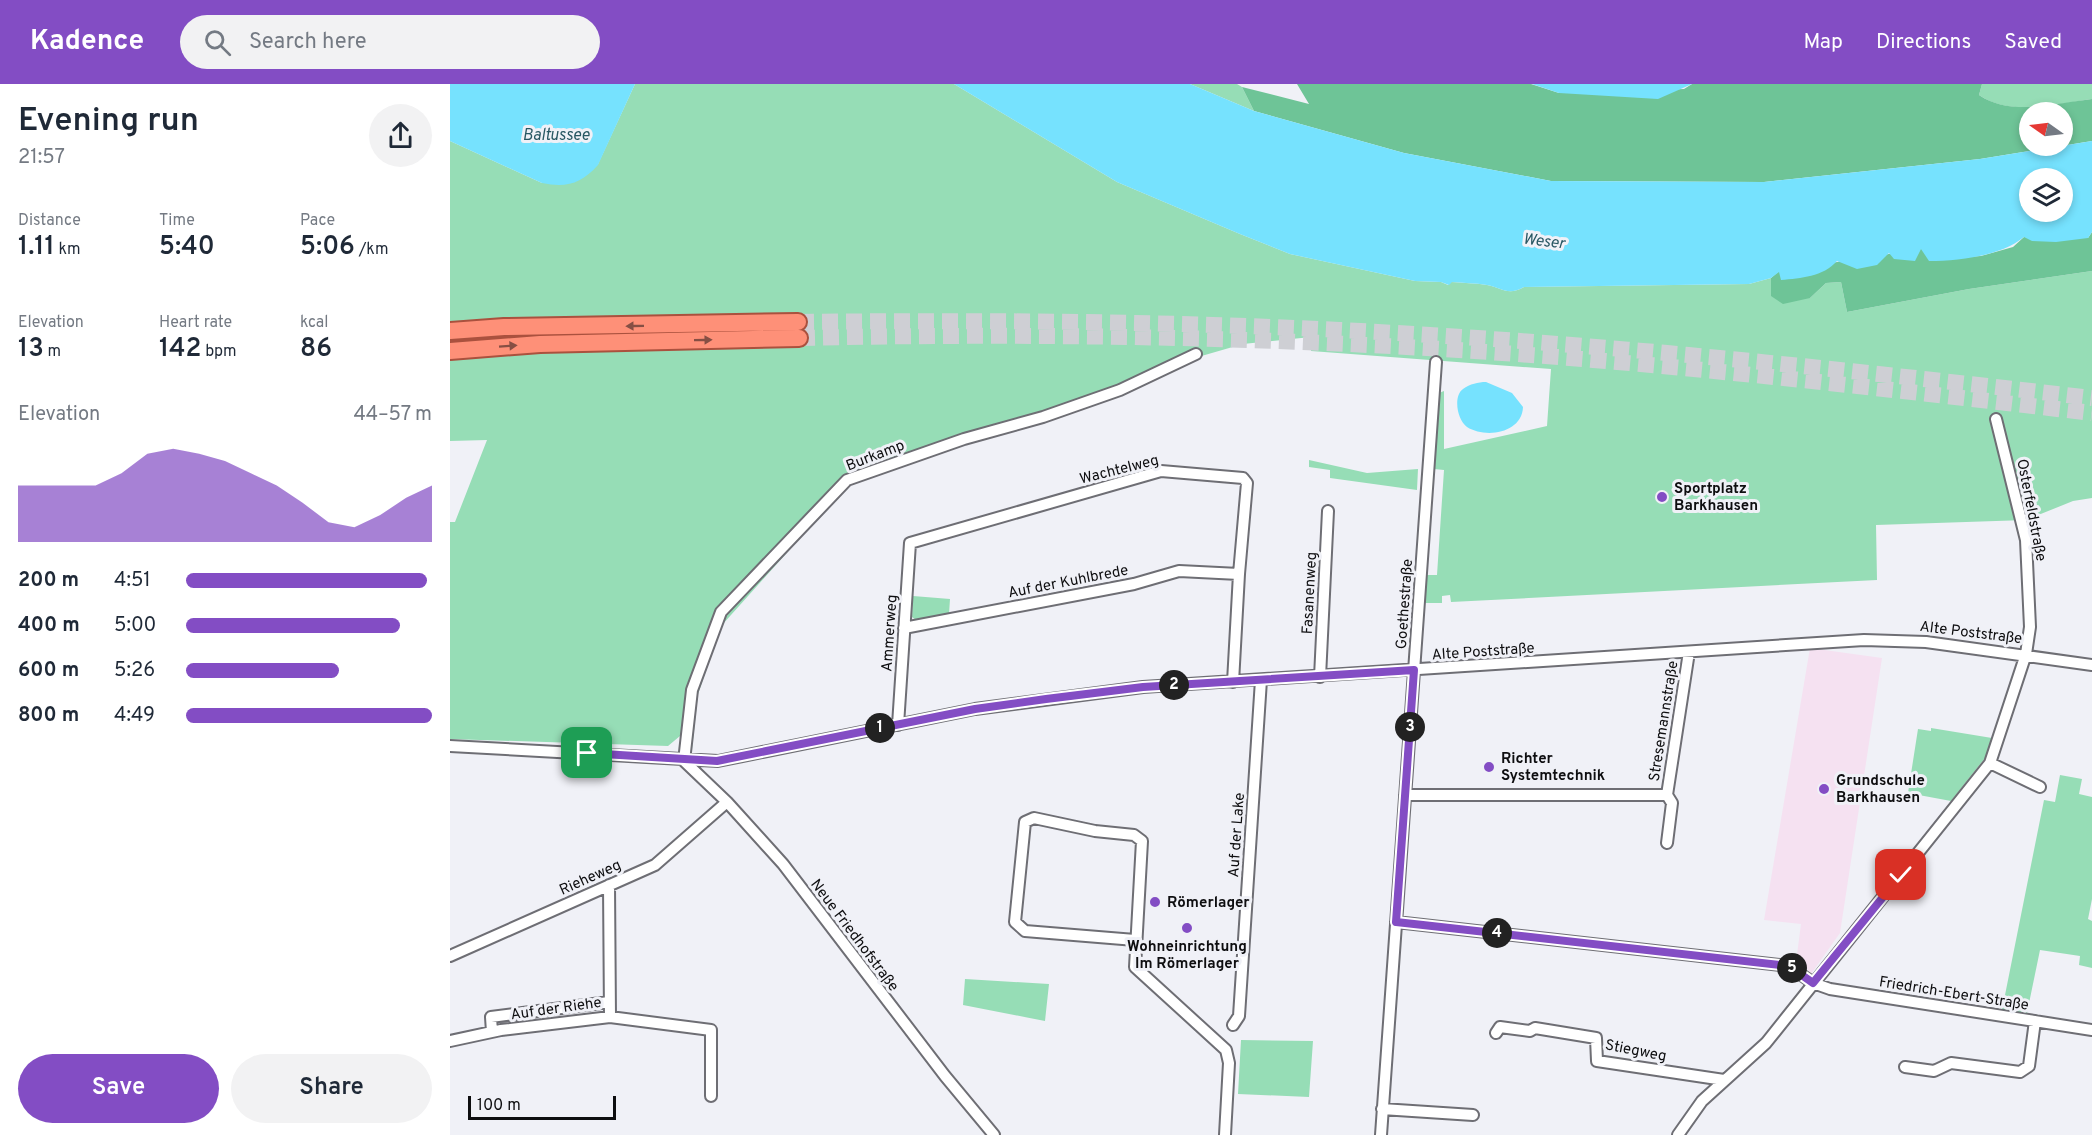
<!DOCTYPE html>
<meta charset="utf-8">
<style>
:root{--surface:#fff;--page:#f2f2f3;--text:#1f2937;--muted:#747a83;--accent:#834dc4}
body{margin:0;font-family:Overpass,sans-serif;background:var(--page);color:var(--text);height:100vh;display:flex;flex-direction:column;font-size:22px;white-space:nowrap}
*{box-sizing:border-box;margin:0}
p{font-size:20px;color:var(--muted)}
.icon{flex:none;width:33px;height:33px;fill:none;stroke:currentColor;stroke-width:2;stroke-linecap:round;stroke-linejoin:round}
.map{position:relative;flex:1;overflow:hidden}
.drawer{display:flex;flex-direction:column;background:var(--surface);width:450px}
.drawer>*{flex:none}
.needle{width:39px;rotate:284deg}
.buttons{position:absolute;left:1569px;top:18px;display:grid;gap:12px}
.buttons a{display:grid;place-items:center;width:54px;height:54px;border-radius:50%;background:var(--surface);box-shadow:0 3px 9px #0003;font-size:30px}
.scale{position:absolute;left:18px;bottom:15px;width:148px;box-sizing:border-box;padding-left:6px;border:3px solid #0e0e10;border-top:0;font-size:16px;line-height:21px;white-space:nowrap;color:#0e0e10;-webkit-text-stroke:4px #f0f1f7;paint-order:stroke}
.pin{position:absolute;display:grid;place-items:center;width:51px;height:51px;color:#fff;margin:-26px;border-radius:12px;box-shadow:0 3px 9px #0006}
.km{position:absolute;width:30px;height:30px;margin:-15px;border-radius:50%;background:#222;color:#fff;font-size:16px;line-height:30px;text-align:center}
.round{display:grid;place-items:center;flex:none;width:63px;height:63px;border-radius:32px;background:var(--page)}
.summary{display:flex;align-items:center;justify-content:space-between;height:102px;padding:0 18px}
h1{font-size:33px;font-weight:600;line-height:45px}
.figures{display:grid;grid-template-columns:repeat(3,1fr);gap:9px;height:102px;padding:6px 18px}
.figures div{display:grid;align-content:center}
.figures b{font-size:26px;font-weight:600}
.figures small{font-size:16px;font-weight:400}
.figures p{font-size:16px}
.chart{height:168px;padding:12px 18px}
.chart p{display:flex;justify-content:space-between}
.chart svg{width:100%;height:108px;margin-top:6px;fill:var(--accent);opacity:.7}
.primary-button{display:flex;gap:12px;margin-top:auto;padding:12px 18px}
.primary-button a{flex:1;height:69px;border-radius:36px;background:var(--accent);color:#fff;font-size:24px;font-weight:600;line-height:69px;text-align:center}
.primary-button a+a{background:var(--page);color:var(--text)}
ul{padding:0 18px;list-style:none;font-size:20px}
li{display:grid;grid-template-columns:96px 72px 1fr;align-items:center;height:45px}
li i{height:15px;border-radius:8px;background:var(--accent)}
header{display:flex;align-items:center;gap:36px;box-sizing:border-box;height:84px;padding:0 30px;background:var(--accent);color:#fff}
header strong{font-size:28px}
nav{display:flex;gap:33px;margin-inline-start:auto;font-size:21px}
.search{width:420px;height:54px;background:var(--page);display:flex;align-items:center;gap:15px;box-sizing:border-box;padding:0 21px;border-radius:33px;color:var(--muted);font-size:22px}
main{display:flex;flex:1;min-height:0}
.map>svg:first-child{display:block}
.education{fill:#f5e1f1}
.green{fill:#96ddb6}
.forest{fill:#6ec497;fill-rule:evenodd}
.water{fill:#76e2fe;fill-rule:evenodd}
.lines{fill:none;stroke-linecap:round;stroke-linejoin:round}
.trunk-tunnel{stroke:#cecfd4;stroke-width:16;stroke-dasharray:16 8;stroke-linecap:butt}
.minor-casing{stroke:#6e6e74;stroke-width:14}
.trunk-casing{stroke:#aa513e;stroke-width:20}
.minor{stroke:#fff;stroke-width:10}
.trunk{stroke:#fe9078;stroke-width:16}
.oneway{fill:#864f44}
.route-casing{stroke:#fff;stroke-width:12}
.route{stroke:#834dc4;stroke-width:8}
.poi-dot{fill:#834dc4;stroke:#f0f1f7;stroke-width:2}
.labels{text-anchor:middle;stroke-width:6;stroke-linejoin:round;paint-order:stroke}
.street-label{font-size:15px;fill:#0e0e10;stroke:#f0f1f7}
.poi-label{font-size:15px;font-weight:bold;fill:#0e0e10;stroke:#f0f1f7;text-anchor:start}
.water-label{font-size:16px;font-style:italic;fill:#285763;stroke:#f0f1f7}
</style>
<header>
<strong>Kadence</strong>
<div class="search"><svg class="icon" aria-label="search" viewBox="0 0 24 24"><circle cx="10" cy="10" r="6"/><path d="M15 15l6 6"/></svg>Search here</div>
<nav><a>Map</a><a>Directions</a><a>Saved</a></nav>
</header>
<main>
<section class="drawer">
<div class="summary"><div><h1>Evening run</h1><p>21:57</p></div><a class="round"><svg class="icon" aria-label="share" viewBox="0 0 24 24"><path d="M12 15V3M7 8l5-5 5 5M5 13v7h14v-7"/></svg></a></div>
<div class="figures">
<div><p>Distance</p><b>1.11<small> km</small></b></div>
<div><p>Time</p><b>5:40</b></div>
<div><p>Pace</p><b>5:06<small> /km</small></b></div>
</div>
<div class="figures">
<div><p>Elevation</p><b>13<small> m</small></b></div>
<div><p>Heart rate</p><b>142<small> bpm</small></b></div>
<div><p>kcal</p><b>86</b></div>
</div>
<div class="chart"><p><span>Elevation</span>44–57 m</p>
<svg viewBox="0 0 160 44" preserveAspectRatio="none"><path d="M0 44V21L10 21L20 21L30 21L40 16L50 8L60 6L70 8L80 11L90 16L100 21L110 28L120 36L130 38L140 33L150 26L160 21V44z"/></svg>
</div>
<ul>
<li><b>200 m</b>4:51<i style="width:98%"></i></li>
<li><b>400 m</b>5:00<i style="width:87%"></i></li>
<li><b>600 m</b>5:26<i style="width:62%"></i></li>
<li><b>800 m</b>4:49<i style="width:100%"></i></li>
</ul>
<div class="primary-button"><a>Save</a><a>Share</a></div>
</section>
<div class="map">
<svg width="1642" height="1051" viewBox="0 0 1642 1051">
<rect width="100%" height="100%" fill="#f0f1f7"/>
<!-- education -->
<path class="education" d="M1360,564L1432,574L1390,849L1361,890L1347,871L1351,840L1314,836Z"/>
<!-- green -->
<path class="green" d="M185,0H504L667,98L790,150L840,170L965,197L991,198L998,201L1001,198C1013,199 1025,199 1037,201C1052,204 1058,212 1074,203L1299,200L1321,194V212L1360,214L1376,199L1391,198L1397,228L1519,205L1642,187V414L1623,417L1576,436L1426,441L1427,496L1001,518L1000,511L992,512V519H974L977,491H987L994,386L984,385L989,309L994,307V365L1097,342L1101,285L861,267V253L793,260L748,273L672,309L403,395L272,541L248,610L242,665L230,652L218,662L0,655V438H5L37,356L0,357V57L92,99L148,80Z
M740,0H787L792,3L804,27Z
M1532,0H1642V15C1606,20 1561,33 1529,11Z
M859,376L917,389L968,385L967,406L880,394V386L859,383Z
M463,512L500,515L499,530L466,536L462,533Z
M1481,644L1542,654L1535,674L1501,717L1458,709L1468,645L1481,647Z
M1610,691L1632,695L1629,710L1642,713V815L1638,835L1642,837V884L1629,881L1630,872L1590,866L1577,929L1552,926L1594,716L1605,718Z
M515,895L599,900L595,937L513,921Z
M791,956L863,957L859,1013L788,1010Z"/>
<!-- forest -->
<path class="forest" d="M847,0H1081L1109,9L1234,5L1242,0H1532L1529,11C1561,33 1606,19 1642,15V57L1530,75L1314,98L1101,97L954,69L804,27L792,3L859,20ZM1580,28H1612V62H1580Z
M1642,148V187L1519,205L1397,228L1391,198L1376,199L1360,214L1333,220L1321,212V194L1329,187L1471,165L1516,173L1531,172L1563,163L1574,153L1638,154Z"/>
<!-- water -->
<path class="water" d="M0,0H185L148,81C131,100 116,104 92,99L0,57Z
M504,0H740L804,27L954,69L1101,97L1314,98L1530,75L1642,57V148L1638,154L1606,158L1582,157L1574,153C1551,172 1509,177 1479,177L1471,165L1465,177L1444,175L1439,169L1427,181L1407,185L1387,177C1373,193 1351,194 1331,196L1329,188L1321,194L1299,200L1074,203C1058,212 1052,204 1037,201C1025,199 1013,199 1002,198L999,201L991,198L965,197L840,170L790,150L667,98ZM1612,94V128H1580V94Z
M1082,0H1242L1208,15L1109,9Z
M1036,298L1062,309L1073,323C1072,349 1036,355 1017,343C1007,336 1003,312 1013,305C1020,300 1028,298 1036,298Z"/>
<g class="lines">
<!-- trunk-tunnel -->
<path class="trunk-tunnel" d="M348,238C529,236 709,237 889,246C1141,258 1392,285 1642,314
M349,254C617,248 888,254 1156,277C1318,291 1480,310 1642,329"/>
<defs>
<path id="minor" d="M454,544L684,500L729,487L789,490
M870,593L878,427
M448,641L460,459L711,387L793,394L797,399L789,490L783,598
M0,662L268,677L525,625L693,603L1414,556L1476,558L1642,581
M234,677L242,606L271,528L397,396L514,355L593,333L670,306L746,270
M234,677L277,718L333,780L495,992L544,1051
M1540,679L1590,703
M955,711H1217L1239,568
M1217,759L1222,719L1217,711
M946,838L1339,882L1363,899L1380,905L1642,946
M685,856L575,847L565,838L575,738L584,734L645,747L684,751L692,757L685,883L776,966L779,979L775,1051
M0,872L205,781L277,718
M160,933L261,946V1012
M783,941L789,932L811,596
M42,948L41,933L159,918
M1046,949L1050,943L1080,947L1085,944L1146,954L1147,977L1274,996
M0,957L51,946L160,933L159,801
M1455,983L1484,987L1501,979L1570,988L1579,982L1585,937
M932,1025L1023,1031
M931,1051L986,278
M1228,1051L1252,1017L1316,959L1540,679L1576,570L1580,543L1576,456L1546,335"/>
<path id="trunk" d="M0,247L54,243L348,238
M0,267L90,260L349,254"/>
</defs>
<!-- minor casing -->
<use href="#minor" class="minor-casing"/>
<!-- trunk casing -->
<use href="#trunk" class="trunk-casing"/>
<!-- minor -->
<use href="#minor" class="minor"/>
<!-- trunk -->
<use href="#trunk" class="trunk"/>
</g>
<!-- one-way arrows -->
<defs><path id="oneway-solid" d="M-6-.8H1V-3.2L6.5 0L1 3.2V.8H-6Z" transform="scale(1.5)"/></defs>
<g class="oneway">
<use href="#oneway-solid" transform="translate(185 242) rotate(179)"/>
<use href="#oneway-solid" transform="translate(253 256) rotate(-1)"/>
<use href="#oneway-solid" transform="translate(58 262) rotate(-4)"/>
</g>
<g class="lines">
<defs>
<path id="route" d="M137,669L267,677L525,625L596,615L693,603L964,586L946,838L1339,882L1363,899L1451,791"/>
</defs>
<!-- route casing -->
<use href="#route" class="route-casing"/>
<!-- route -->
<use href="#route" class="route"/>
</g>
<!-- markers -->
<g class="poi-dot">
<circle cx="1212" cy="413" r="6"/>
<circle cx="1039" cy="683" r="6"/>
<circle cx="1374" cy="705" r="6"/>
<circle cx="705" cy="818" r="6"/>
<circle cx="737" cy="844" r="6"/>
</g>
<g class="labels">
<!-- street labels -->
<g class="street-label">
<text transform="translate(425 371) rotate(-21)" y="5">Burkamp</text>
<text transform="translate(669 385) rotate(-14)" y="5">Wachtelweg</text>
<text transform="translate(1582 426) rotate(79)" y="5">Osterfeldstraße</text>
<text transform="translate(618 497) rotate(-11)" y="5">Auf der Kuhlbrede</text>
<text transform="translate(859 509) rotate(-87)" y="5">Fasanenweg</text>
<text transform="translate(954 520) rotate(-86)" y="5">Goethestraße</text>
<text transform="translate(1521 548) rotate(7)" y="5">Alte Poststraße</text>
<text transform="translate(439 549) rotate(-86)" y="5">Ammerweg</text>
<text transform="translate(1033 567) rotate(-4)" y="5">Alte Poststraße</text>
<text transform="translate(1213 637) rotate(-81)" y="5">Stresemannstraße</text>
<text transform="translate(786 751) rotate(-86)" y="5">Auf der Lake</text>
<text transform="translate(140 793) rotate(-24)" y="5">Rieheweg</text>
<text transform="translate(405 851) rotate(53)" y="5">Neue Friedhofstraße</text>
<text transform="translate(1504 909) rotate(9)" y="5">Friedrich-Ebert-Straße</text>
<text transform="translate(106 924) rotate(-8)" y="5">Auf der Riehe</text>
<text transform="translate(1186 966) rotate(11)" y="5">Stiegweg</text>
</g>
<!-- poi labels -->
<g class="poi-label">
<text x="1224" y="409">Sportplatz<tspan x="1224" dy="17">Barkhausen</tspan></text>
<text x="1051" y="679">Richter<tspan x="1051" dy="17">Systemtechnik</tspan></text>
<text x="1386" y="701">Grundschule<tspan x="1386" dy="17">Barkhausen</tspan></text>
<text x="717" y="823">Römerlager</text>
<text x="737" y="867" text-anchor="middle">Wohneinrichtung<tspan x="737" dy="17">Im Römerlager</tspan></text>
</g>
<!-- water labels -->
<g class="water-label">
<text x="106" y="56">Baltussee</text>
<text transform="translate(1094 156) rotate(7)" y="6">Weser</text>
</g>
</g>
</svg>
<div class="buttons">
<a><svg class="needle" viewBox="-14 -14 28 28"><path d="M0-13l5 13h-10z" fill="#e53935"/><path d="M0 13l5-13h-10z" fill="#747a83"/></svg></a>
<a><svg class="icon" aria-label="layers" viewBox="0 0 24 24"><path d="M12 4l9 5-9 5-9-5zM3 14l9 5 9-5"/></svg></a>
</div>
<div class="scale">100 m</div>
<div class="pin" style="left:137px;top:669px;background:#1e9e55"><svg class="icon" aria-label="arrive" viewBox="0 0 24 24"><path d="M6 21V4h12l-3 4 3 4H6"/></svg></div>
<div class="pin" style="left:1451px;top:791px;background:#d93025"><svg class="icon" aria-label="check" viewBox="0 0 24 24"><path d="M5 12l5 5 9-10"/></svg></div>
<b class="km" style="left:430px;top:644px">1</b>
<b class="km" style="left:724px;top:601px">2</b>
<b class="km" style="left:960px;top:643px">3</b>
<b class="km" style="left:1047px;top:849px">4</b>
<b class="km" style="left:1342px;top:884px">5</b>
</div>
</main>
